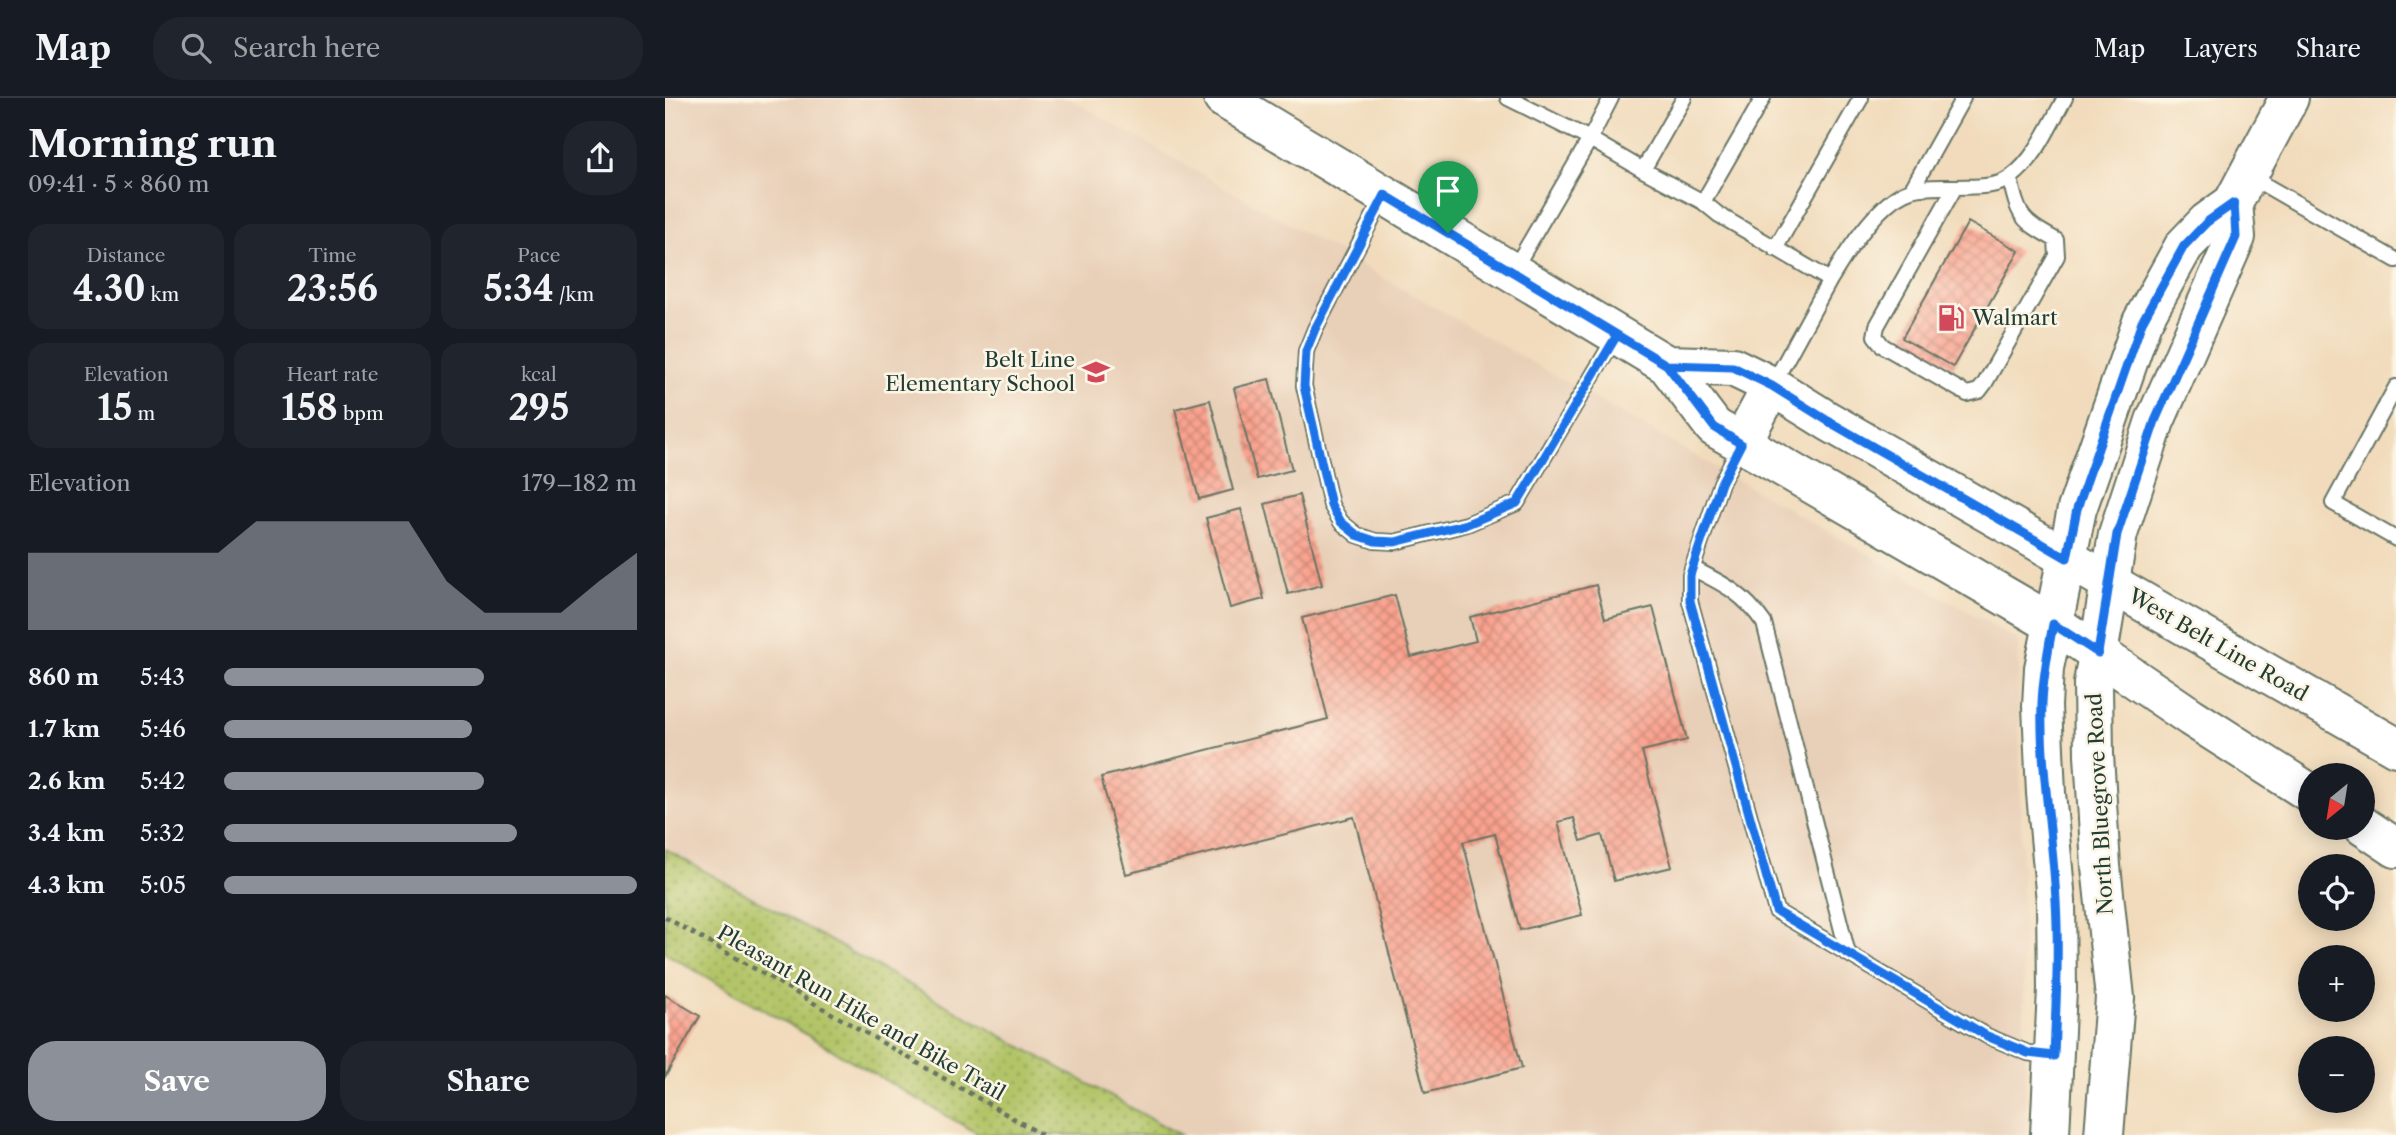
<!DOCTYPE html>
<meta charset="utf-8">
<style>
:root{--surface:#171b24;--page:#20242c;--text:#f1f3f6;--muted:#9ea1a6;--line:#363941;--accent:#8c9099}
body{margin:0;font-family:"Libre Caslon Text",serif;background:var(--page);color:var(--text);height:100vh;display:flex;flex-direction:column;font-size:26px;white-space:nowrap}
*{box-sizing:border-box;margin:0}
p{font-size:23px;color:var(--muted)}
.icon{flex:none;width:38px;height:38px;fill:none;stroke:currentColor;stroke-width:2;stroke-linecap:round;stroke-linejoin:round}
.map{position:relative;flex:1;overflow:hidden}
.sheet{display:flex;flex-direction:column;background:var(--surface);width:665px}
.sheet>*{flex:none}
.needle{width:46px;rotate:210deg}
.buttons{position:absolute;left:1633px;top:665px;display:grid;gap:14px}
.buttons a{display:grid;place-items:center;width:77px;height:77px;border-radius:50%;background:var(--surface);box-shadow:0 4px 18px #0003;font-size:35px}
.pin{position:absolute;display:grid;place-items:center;width:60px;height:60px;color:#fff;margin:-72px -30px;border-radius:50% 50% 50% 0;rotate:-45deg;box-shadow:0 0 7px #0007}
.pin .icon{rotate:45deg}
.round{display:grid;place-items:center;flex:none;width:74px;height:74px;border-radius:28px;background:var(--page)}
.head{display:flex;align-items:center;justify-content:space-between;height:119px;padding:0 28px}
h1{font-size:38px;font-weight:800;line-height:52px}
.stats{display:grid;grid-template-columns:repeat(3,1fr);gap:10px;height:119px;padding:7px 28px}
.stats div{display:grid;align-content:center;border-radius:18px;background:var(--page);text-align:center}
.stats b{font-size:35px;font-weight:800}
.stats small{font-size:19px;font-weight:400}
.stats p{font-size:19px}
.chart{height:196px;padding:14px 28px}
.chart p{display:flex;justify-content:space-between}
.chart svg{width:100%;height:126px;margin-top:7px;fill:var(--accent);opacity:.7}
.button{display:flex;gap:14px;margin-top:auto;padding:14px 28px}
.button a{flex:1;height:80px;border-radius:28px;background:var(--accent);color:#fff;font-size:28px;font-weight:800;line-height:80px;text-align:center}
.button a+a{background:var(--page);color:var(--text)}
ul{padding:0 28px;list-style:none;font-size:23px}
li{display:grid;grid-template-columns:112px 84px 1fr;align-items:center;height:52px}
li i{height:18px;border-radius:9px;background:var(--accent)}
header{display:flex;align-items:center;gap:42px;box-sizing:border-box;height:98px;padding:0 35px;background:var(--surface);border-bottom:2px solid var(--line)}
header strong{font-size:33px}
nav{display:flex;gap:38px;margin-inline-start:auto;font-size:24px}
.search{width:490px;height:63px;background:var(--page);display:flex;align-items:center;gap:18px;box-sizing:border-box;padding:0 24px;border-radius:28px;color:var(--muted);font-size:26px}
main{display:flex;flex:1;min-height:0}
.map>svg:first-child{display:block}
.built{fill:#e8cfb7}
.park{fill:url(#park-dots);stroke:#68804e;stroke-width:2}
.building{fill:url(#building-cross-hatch)}
.lines{fill:none;stroke-linecap:round;stroke-linejoin:round}
.lane-casing{stroke:#687464;stroke-width:18}
.secondary-casing{stroke:#687464;stroke-width:42}
.primary-casing{stroke:#687464;stroke-width:42}
.path{stroke:#687464;stroke-width:4.5;stroke-dasharray:5 5;stroke-linecap:butt}
.lane{stroke:#fff;stroke-width:14}
.secondary{stroke:#fff;stroke-width:38}
.primary{stroke:#fff;stroke-width:38}
.route-casing{stroke:#fff;stroke-width:14}
.route{stroke:#1a73e8;stroke-width:9}
.labels{text-anchor:middle;stroke-width:5;stroke-linejoin:round;paint-order:stroke}
.poi-label{font-size:21px;fill:#1f3d34;stroke:#fcf5e5;text-anchor:start}
.street-label{font-size:21px;fill:#1f3d34;stroke:#fcf5e5}
</style>
<header>
<strong>Map</strong>
<div class="search"><svg class="icon" aria-label="search" viewBox="0 0 24 24"><circle cx="10" cy="10" r="6"/><path d="M15 15l6 6"/></svg>Search here</div>
<nav><a>Map</a><a>Layers</a><a>Share</a></nav>
</header>
<main>
<section class="sheet">
<div class="head"><div><h1>Morning run</h1><p>09:41 · 5 × 860 m</p></div><a class="round"><svg class="icon" aria-label="share" viewBox="0 0 24 24"><path d="M12 15V3M7 8l5-5 5 5M5 13v7h14v-7"/></svg></a></div>
<div class="stats">
<div><p>Distance</p><b>4.30<small> km</small></b></div>
<div><p>Time</p><b>23:56</b></div>
<div><p>Pace</p><b>5:34<small> /km</small></b></div>
</div>
<div class="stats">
<div><p>Elevation</p><b>15<small> m</small></b></div>
<div><p>Heart rate</p><b>158<small> bpm</small></b></div>
<div><p>kcal</p><b>295</b></div>
</div>
<div class="chart"><p><span>Elevation</span>179–182 m</p>
<svg viewBox="0 0 160 44" preserveAspectRatio="none"><path d="M0 44V17L10 17L20 17L30 17L40 17L50 17L60 6L70 6L80 6L90 6L100 6L110 27L120 38L130 38L140 38L150 27L160 17V44z"/></svg>
</div>
<ul>
<li><b>860 m</b>5:43<i style="width:63%"></i></li>
<li><b>1.7 km</b>5:46<i style="width:60%"></i></li>
<li><b>2.6 km</b>5:42<i style="width:63%"></i></li>
<li><b>3.4 km</b>5:32<i style="width:71%"></i></li>
<li><b>4.3 km</b>5:05<i style="width:100%"></i></li>
</ul>
<div class="button"><a>Save</a><a>Share</a></div>
</section>
<div class="map">
<svg width="1731" height="1037" viewBox="0 0 1731 1037">
<defs>
<pattern id="park-dots" width="8" height="8" patternUnits="userSpaceOnUse" patternTransform="scale(1.75)"><rect width="8" height="8" fill="#b2c467"/><path d="M2 2h.1M6 6h.1" fill="none" stroke="#90a056" stroke-width="1.8" stroke-linecap="round"/></pattern>
<pattern id="building-cross-hatch" width="8" height="8" patternUnits="userSpaceOnUse" patternTransform="scale(1.75)"><rect width="8" height="8" fill="#faa38f"/><path d="M0 0l8 8M0 8l8-8" fill="none" stroke="#ca8676"/></pattern>
</defs>
<rect width="100%" height="100%" fill="#fcf5e5"/>
<filter id="ink" filterUnits="userSpaceOnUse"><feTurbulence type="fractalNoise" baseFrequency=".0143" numOctaves="2"/><feDisplacementMap in="SourceGraphic" scale="14" xChannelSelector="R" yChannelSelector="G"/><feConvolveMatrix kernelMatrix="1 2 1 2 8 2 1 2 1" color-interpolation-filters="sRGB"/></filter>
<filter id="wash" filterUnits="userSpaceOnUse"><feTurbulence type="fractalNoise" baseFrequency=".00686" numOctaves="4" result="noise"/><feDisplacementMap in="SourceGraphic" scale="28" xChannelSelector="R" yChannelSelector="G"/><feGaussianBlur stdDeviation="1.57" result="paint"/><feColorMatrix in="noise" values="0 0 0 0 0 0 0 0 0 0 0 0 0 0 0 0 0 1.4 0 .05"/><feComposite in="paint" operator="in"/></filter>
<g filter="url(#wash)">
<rect width="100%" height="100%" fill="#f1dbbc"/>
<!-- built -->
<path class="built" d="M0,0H403L1353,542L1361,1037H420L0,795Z"/>
<!-- park -->
<path class="park" d="M0,751L515,1037H315L0,855Z"/>
<g id="blocks">
<!-- building -->
<path class="building" d="M1303,124L1354,153L1288,269L1237,240Z
M604,281L627,372L592,381L569,290Z
M545,302L568,392L534,401L510,311Z
M634,397L657,487L623,496L600,406Z
M576,411L599,501L565,510L541,420Z
M931,487L940,521L988,509L1022,642L977,653L1007,769L949,783L937,737L916,743L909,720L893,724L917,817L855,832L830,736L798,744L857,970L760,995L689,719L461,776L436,679L663,621L637,520L730,497L746,559L811,543L805,519Z
M0,897L35,918L0,979Z"/>
</g>
</g>
<g filter="url(#ink)">
<use href="#blocks" fill-opacity="0" stroke="#687464" stroke-width="2"/>
<g class="lines">
<defs>
<path id="lane" d="M843,0L925,41L946,0
M1019,0L978,72L1038,104L1054,117L1165,182L1108,286
M1584,78L1731,162
M1290,89L1212,228L1210,238L1218,248L1302,296L1314,293L1320,285L1392,158L1391,142C1355,122 1354,119 1345,81
M1247,91L1298,0
M719,98L650,231L641,253L639,288L666,407L676,424L692,437L710,443L730,444L802,426L852,405L951,238
M1038,104L1098,0
M1110,151L1196,0
M848,173L925,41L978,72
M1165,182C1181,155 1215,101 1246,92C1258,88 1276,89 1289,89C1307,88 1330,91 1346,79C1371,61 1385,26 1400,0
M1731,289L1668,405L1731,441
M1076,347L1056,385L1025,477V503L1111,813L1322,938L1363,955L1388,958
M1027,470C1059,486 1078,495 1099,525L1183,856"/>
<path id="secondary" d="M1385,1037L1392,891L1391,803L1381,695L1377,608L1379,570L1412,411L1477,224L1519,148L1542,124L1568,105L1624,0
M1439,1037L1450,900L1436,768L1429,657L1428,586L1453,436L1490,323L1571,139L1568,105"/>
<path id="primary" d="M558,0L1002,267L1049,329L1400,533L1526,619L1645,695
M1002,267L1068,269L1107,288L1163,323L1731,649
M1076,346L1107,288
M1698,728L1731,750"/>
</defs>
<!-- lane casing -->
<use href="#lane" class="lane-casing"/>
<!-- secondary casing -->
<use href="#secondary" class="secondary-casing"/>
<!-- primary casing -->
<use href="#primary" class="primary-casing"/>
<!-- path -->
<path class="path" d="M0,819L377,1037"/>
<!-- lane -->
<use href="#lane" class="lane"/>
<!-- secondary -->
<use href="#secondary" class="secondary"/>
<!-- primary -->
<use href="#primary" class="primary"/>
</g>
</g>
<g class="lines" filter="url(#ink)">
<defs>
<path id="route" d="M783,135L1002,267L1049,329L1076,346L1056,385L1025,477V503L1111,813L1322,938L1363,955L1389,958C1391,906 1394,854 1391,803C1388,737 1375,671 1377,605C1378,578 1383,553 1388,526L1433,555L1452,436L1490,323L1571,139L1569,105L1542,124L1519,148L1477,224L1412,411L1402,460L1163,323L1107,288L1068,269L1002,267L952,237L852,405L802,426L730,444L710,443L692,437L676,424L666,407L639,288L641,253L650,231L720,97L783,135"/>
</defs>
<!-- route casing -->
<use href="#route" class="route-casing"/>
<!-- route -->
<use href="#route" class="route"/>
</g>
<!-- icons -->
<defs>
<symbol id="fuel-bare" viewBox="-9 -9 18 18"><path d="M-5.5-6h7V0h2V4h1.3V-2.5L3-4.5l.8-.8L6-3V5H2.5V1h-1V6h-7ZM-4.2-4.7v3.2H.2V-4.7Z" fill="#d1495b" stroke="#fcf5e5" stroke-width="2.5" paint-order="stroke"/></symbol>
<symbol id="school-bare" viewBox="-9 -9 18 18"><path d="M0-5L7-2L0 1L-7-2ZM-4 1L0 2.5L4 1V4Q0 6-4 4Z" fill="#d1495b" stroke="#fcf5e5" stroke-width="2.5" paint-order="stroke"/></symbol>
</defs>
<g fill-rule="evenodd">
<use href="#fuel-bare" x="1267" y="201" width="38" height="38"/>
<use href="#school-bare" x="412" y="255" width="38" height="38"/>
</g>
<g class="labels">
<!-- poi labels -->
<g class="poi-label">
<text x="1307" y="227">Walmart</text>
<text x="410" y="269" text-anchor="end">Belt Line<tspan x="410" dy="24">Elementary School</tspan></text>
</g>
<!-- street labels -->
<g class="street-label">
<text transform="translate(1553 547) rotate(30)" y="7">West Belt Line Road</text>
<text transform="translate(1435 706) rotate(-93)" y="7">North Bluegrove Road</text>
<text transform="translate(196 915) rotate(30)" y="7">Pleasant Run Hike and Bike Trail</text>
</g>
</g>
</svg>
<div class="buttons">
<a><svg class="needle" viewBox="-14 -14 28 28"><path d="M0-13l5 13h-10z" fill="#e53935"/><path d="M0 13l5-13h-10z" fill="#9ea1a6"/></svg></a>
<a><svg class="icon" aria-label="locate" viewBox="0 0 24 24"><circle cx="12" cy="12" r="6"/><path d="M12 2v4M12 18v4M2 12h4M18 12h4"/></svg></a>
<a>+</a>
<a>−</a>
</div>
<div class="pin" style="left:783px;top:135px;background:#1e9e55"><svg class="icon" aria-label="arrive" viewBox="0 0 24 24"><path d="M6 21V4h12l-3 4 3 4H6"/></svg></div>
</div>
</main>
